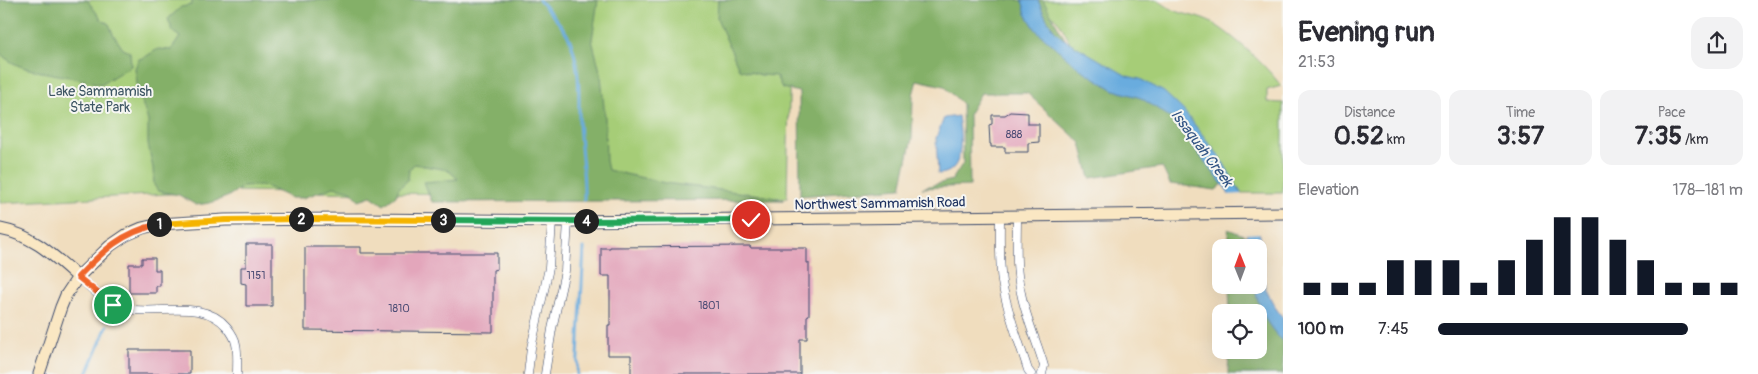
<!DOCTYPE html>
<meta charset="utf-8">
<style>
:root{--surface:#fff;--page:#f2f2f3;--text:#2b2b33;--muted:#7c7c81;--accent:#111827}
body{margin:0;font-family:Pangolin,sans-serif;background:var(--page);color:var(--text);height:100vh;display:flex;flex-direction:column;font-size:19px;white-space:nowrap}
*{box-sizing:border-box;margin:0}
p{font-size:16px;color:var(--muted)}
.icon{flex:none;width:28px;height:28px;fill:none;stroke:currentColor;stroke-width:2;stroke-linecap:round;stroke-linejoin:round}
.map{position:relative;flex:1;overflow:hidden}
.sheet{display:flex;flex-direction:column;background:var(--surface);width:475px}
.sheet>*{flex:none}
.needle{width:32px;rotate:359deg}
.controls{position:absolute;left:1212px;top:239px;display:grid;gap:10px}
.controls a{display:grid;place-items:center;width:55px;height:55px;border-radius:10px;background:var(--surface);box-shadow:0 5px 20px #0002;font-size:25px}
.pin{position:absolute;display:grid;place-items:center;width:42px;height:42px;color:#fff;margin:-21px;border:2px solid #fff;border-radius:50%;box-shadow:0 1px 5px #0007}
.km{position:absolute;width:25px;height:25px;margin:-12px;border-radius:50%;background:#222;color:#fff;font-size:14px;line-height:25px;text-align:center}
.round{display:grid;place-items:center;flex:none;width:52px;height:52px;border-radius:15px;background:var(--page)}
.head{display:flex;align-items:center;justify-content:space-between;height:85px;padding:0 15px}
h1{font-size:28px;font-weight:800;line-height:38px}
.figures{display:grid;grid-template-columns:repeat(3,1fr);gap:8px;height:85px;padding:5px 15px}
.figures div{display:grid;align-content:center;border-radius:12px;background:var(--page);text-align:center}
.figures b{font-size:25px;font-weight:800}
.figures small{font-size:14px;font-weight:400}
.figures p{font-size:14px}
.chart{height:140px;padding:10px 15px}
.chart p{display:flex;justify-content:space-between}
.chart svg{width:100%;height:90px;margin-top:5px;stroke:var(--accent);stroke-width:6}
ul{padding:0 15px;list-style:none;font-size:16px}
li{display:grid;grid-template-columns:80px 60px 1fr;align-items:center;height:38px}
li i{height:12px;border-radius:6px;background:var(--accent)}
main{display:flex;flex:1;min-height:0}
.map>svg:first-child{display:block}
.green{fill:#a6cd77;stroke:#607e6a}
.forest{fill:#84b068;stroke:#507063}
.water{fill:#69acde;stroke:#426e9e}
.pier{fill:#f0ddbe}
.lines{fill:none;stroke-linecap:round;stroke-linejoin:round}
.stream{stroke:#69acde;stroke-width:3}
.building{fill:#e3a6bb}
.street-casing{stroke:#3b496c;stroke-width:9}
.secondary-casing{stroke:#3b496c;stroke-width:13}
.street{stroke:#fff;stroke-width:8}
.secondary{stroke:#fae7c3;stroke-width:11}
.split-1-casing{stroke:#fff;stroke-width:10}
.split-2-casing{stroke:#fff;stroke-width:10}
.split-3-casing{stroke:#fff;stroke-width:10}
.split-4-casing{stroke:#fff;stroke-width:10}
.split-5-casing{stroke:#fff;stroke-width:10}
.split-1{stroke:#f0652b;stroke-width:6}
.split-2{stroke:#f5b400;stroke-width:6}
.split-3{stroke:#f5b400;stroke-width:6}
.split-4{stroke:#22a559;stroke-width:6}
.split-5{stroke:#22a559;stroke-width:6}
.labels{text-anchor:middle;stroke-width:4;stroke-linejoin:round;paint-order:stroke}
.number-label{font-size:11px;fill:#4d4d75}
.park-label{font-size:14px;fill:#3e5664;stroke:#f6f6f2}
.street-label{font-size:14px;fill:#1b2f5e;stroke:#f6f6f2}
.water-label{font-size:15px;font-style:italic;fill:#325484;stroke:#f6f6f2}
</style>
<main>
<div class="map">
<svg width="1283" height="374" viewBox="0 0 1283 374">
<rect width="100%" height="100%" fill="#f6f6f2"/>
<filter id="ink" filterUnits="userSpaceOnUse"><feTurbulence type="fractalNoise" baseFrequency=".02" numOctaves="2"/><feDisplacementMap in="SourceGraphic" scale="10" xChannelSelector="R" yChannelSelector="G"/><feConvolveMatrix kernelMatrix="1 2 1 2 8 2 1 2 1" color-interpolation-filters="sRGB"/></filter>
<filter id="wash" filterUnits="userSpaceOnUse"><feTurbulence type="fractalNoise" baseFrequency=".0096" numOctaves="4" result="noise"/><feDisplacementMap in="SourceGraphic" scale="20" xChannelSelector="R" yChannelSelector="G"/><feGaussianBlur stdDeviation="1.12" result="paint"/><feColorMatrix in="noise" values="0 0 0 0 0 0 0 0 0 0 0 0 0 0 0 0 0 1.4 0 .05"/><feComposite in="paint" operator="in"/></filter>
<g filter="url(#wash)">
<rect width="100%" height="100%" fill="#f0ddbe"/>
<!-- green -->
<path class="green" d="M0,0H791L787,198L224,191L0,203Z
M1038,0H1159C1175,16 1193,13 1212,23C1232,34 1268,67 1281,86L1267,90V102L1283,103V193H1238L1072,47C1067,37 1063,26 1055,18C1049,11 1041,8 1038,0Z"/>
<!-- forest -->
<path class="forest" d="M0,0H87L102,20L109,24L113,34L123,49L130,52L131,66L101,84C86,81 72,77 58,75C38,71 15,69 0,53Z
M192,0H598L592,40L601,75L605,118L606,161L608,170L665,183L761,195L784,200L432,202L424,182L458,179L448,170L414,164L409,170L408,180L399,188L396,196L384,205L371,196L359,200L351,191L334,187L303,198H291L265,186H244L227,197L210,203L196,205L179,195L158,191L154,185L153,168L148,144V121L138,90L135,68L139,59L145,57L158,49L171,50L180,37L173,32L168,19L181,7L192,5Z
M718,0H1043L1075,57L1164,104L1225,182L1216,190L1170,184L1162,167L1090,178L1081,143L1027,93H981L969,113L970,186L922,188L952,180L963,163L962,104L944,86L917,80L913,95L912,138L901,188L800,196L799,92L782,88L776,76L761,75L739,69L717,18Z
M1228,229L1248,237V247H1230Z
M1229,285H1256L1283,338V374H1228L1229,350H1259V312H1230Z"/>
<!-- water -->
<path class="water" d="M1022,0H1038C1044,15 1050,27 1062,38L1127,76L1140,79L1164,92L1183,110L1220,157L1252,212L1257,225L1262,243L1265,288L1275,307L1283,318V341C1267,327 1257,306 1255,285H1259V248L1251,247L1243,224L1226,189L1170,117L1141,98L1114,90L1079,68L1036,30L1026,14Z
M958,116C961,136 966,174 938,174L936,138L944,118Z"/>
<!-- pier -->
<path class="pier" d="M1245,194L1254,211L1263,233L1244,234L1226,195Z"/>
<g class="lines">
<!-- stream -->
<path class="stream" d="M539,0C549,12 567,29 571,43C580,68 579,94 579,119C580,147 585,173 584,200
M87,374L107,326
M577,374L584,248"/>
</g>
<g id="blocks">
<!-- building -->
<path class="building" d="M1010,112L1028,113V124H1039V142L1028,143V152H1005V147H991V144H990L989,125L992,124V115H1005Z
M246,244H272V306H246V284L241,283V267H246Z
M750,246L751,248H807V263H809V315L807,316V339H800V374H631V355H608V325H610V276H601V248H610V247Z
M305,247H361V253H497V269L493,270V332L305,330Z
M142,258H155V270H160V286H156V293H129V264H142Z
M129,350H190V374H129Z"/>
</g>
</g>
<g filter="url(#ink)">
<use href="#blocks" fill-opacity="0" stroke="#3b496c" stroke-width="1"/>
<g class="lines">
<defs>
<path id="street" d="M1000,216C1000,238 999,260 1002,282C1007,312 1019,341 1028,370L1031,374
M1017,216C1017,242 1015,268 1021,293C1026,318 1037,342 1044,366L1042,374
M78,277C92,288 105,303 122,308C155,317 202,297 227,327C231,332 235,337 236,344C238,353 237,364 237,374
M528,374L531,348L549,268L552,221
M545,374L552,329L565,271L568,221"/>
<path id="secondary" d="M0,229C33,235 54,256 78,277
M39,374L61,307L66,295L78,277L110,246L126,235L142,228L160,224L225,220L360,219L568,221L1283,213"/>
</defs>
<!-- street casing -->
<use href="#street" class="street-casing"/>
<!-- secondary casing -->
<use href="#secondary" class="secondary-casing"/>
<!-- street -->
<use href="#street" class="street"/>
<!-- secondary -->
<use href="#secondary" class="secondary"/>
</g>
</g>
<g class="lines" filter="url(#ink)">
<defs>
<path id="split-1" d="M113,305L78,277C104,250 121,233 159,224"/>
<path id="split-2" d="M159,224L226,220L301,219"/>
<path id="split-3" d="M301,219L443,220"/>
<path id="split-4" d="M443,220L586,221"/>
<path id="split-5" d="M586,221L751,220"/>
</defs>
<!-- split-1 casing -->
<use href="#split-1" class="split-1-casing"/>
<!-- split-2 casing -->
<use href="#split-2" class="split-2-casing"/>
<!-- split-3 casing -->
<use href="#split-3" class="split-3-casing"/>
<!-- split-4 casing -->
<use href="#split-4" class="split-4-casing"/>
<!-- split-5 casing -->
<use href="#split-5" class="split-5-casing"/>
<!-- split-1 -->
<use href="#split-1" class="split-1"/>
<!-- split-2 -->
<use href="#split-2" class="split-2"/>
<!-- split-3 -->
<use href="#split-3" class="split-3"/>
<!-- split-4 -->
<use href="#split-4" class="split-4"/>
<!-- split-5 -->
<use href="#split-5" class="split-5"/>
</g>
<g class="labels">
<!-- number labels -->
<g class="number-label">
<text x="1014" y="138">888</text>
<text x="256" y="279">1151</text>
<text x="709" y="309">1801</text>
<text x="399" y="312">1810</text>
</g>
<!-- park labels -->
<g class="park-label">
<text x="100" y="96">Lake Sammamish<tspan x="100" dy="16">State Park</tspan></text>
</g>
<!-- street labels -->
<g class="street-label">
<text transform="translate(880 203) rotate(-1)" y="5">Northwest Sammamish Road</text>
</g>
<!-- water labels -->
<g class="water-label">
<text transform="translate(1202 148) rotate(53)" y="5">Issaquah Creek</text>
</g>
</g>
</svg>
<div class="controls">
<a><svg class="needle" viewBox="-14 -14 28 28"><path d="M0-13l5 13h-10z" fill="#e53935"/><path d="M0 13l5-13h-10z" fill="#7c7c81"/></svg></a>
<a><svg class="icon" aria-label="locate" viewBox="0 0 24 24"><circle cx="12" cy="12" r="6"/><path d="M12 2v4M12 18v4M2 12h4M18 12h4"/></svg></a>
</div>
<div class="pin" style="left:113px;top:305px;background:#1e9e55"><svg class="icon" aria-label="arrive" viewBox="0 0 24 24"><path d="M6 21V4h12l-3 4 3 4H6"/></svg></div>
<div class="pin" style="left:751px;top:220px;background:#d93025"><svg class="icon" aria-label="check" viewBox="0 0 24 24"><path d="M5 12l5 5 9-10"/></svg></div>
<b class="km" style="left:159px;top:224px">1</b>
<b class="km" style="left:301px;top:219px">2</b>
<b class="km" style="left:443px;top:220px">3</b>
<b class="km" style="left:586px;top:221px">4</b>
</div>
<section class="sheet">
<div class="head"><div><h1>Evening run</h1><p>21:53</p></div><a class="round"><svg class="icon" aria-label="share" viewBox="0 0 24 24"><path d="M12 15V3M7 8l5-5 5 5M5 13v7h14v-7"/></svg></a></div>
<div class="figures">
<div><p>Distance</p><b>0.52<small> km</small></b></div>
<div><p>Time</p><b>3:57</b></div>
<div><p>Pace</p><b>7:35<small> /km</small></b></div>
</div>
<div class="chart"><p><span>Elevation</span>178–181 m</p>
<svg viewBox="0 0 160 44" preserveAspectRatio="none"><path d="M5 44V38M15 44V38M25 44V38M35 44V27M45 44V27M55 44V27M65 44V38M75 44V27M85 44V17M95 44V6M105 44V6M115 44V17M125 44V27M135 44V38M145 44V38M155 44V38"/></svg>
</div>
<ul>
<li><b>100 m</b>7:45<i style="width:82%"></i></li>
</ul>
</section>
</main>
